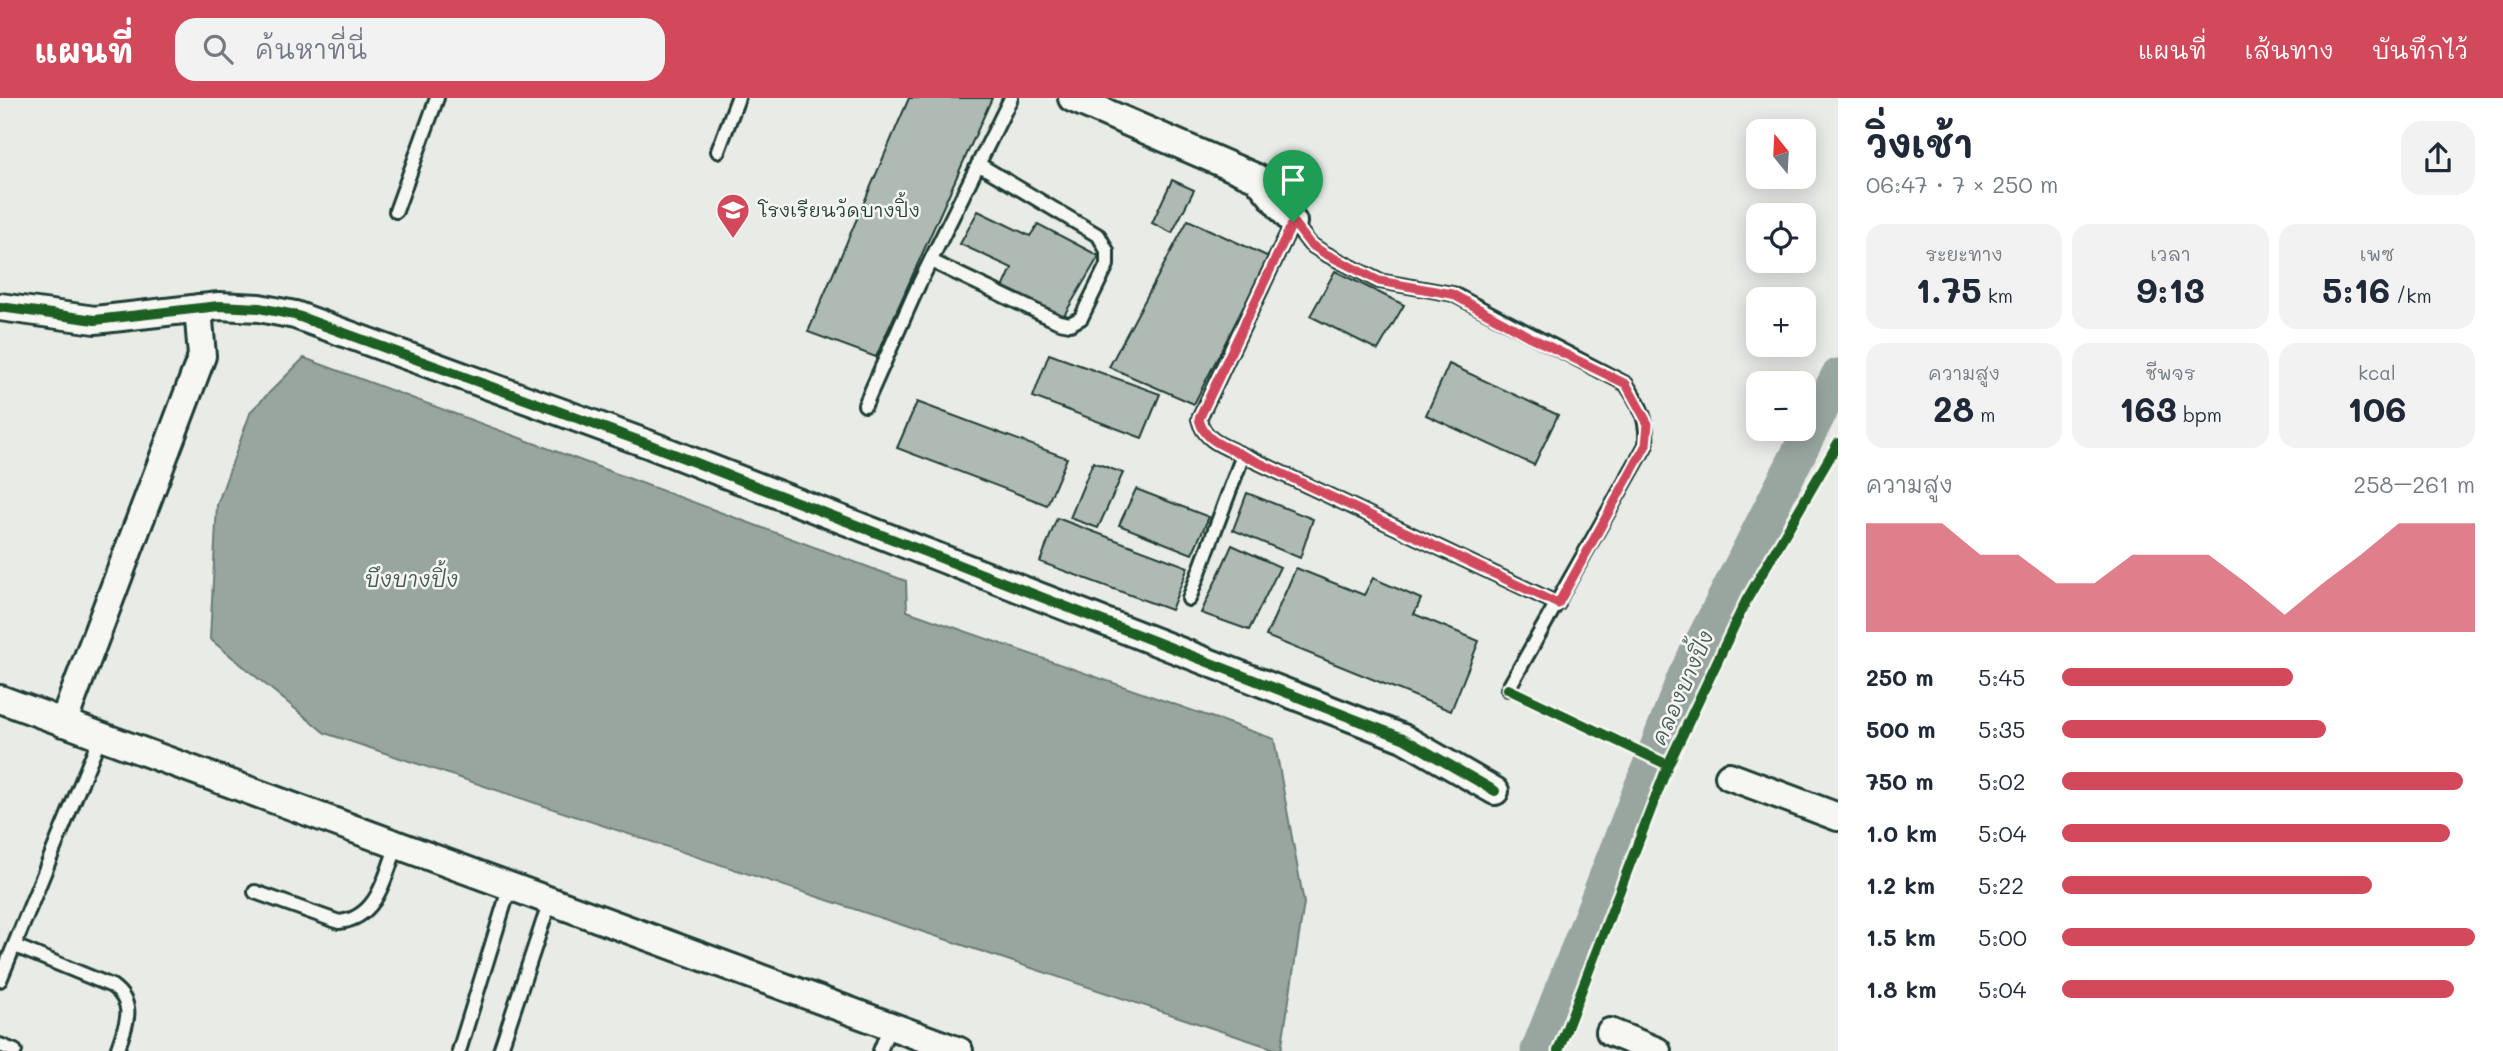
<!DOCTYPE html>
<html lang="th">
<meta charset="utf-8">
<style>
:root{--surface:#fff;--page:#f2f2f3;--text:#1f2937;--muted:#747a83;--accent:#d1495b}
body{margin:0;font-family:Mali,"Playpen Sans Thai",sans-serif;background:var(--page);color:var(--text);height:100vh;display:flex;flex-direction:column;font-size:26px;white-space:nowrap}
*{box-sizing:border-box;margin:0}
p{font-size:23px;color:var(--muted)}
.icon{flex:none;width:38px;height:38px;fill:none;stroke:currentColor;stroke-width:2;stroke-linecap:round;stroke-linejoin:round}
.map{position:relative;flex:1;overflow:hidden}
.details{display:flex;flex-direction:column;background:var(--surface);width:665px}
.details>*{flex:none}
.needle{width:46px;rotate:342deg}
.controls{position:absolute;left:1746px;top:21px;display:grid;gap:14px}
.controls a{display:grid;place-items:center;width:70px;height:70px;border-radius:14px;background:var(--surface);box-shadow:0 4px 18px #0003;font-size:35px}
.pin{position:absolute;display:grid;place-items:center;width:60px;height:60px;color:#fff;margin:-72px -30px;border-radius:50% 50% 50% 0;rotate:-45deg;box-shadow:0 0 7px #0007}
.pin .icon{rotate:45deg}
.round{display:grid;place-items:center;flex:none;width:74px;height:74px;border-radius:21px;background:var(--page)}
.summary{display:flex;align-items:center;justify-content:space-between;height:119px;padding:0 28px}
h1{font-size:38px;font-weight:800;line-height:52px}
.stats{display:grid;grid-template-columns:repeat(3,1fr);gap:10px;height:119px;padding:7px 28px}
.stats div{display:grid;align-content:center;border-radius:18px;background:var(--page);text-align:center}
.stats b{font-size:35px;font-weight:800}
.stats small{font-size:19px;font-weight:400}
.stats p{font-size:19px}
.chart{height:196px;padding:14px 28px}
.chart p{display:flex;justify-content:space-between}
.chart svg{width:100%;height:126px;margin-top:7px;fill:var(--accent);opacity:.7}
ul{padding:0 28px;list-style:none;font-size:23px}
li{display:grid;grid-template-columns:112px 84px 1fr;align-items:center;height:52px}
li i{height:18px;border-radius:9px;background:var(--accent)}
header{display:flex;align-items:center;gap:42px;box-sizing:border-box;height:98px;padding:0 35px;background:var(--accent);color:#fff}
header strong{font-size:33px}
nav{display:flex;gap:38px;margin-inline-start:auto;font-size:24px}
.search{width:490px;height:63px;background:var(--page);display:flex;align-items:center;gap:18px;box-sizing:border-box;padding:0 24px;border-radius:21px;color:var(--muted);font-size:26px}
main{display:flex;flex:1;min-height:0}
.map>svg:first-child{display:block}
.water{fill:#99a6a0;stroke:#687c75;stroke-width:2}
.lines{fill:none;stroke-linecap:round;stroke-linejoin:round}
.canal{stroke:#99a6a0;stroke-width:35}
.building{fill:#b0bab5;stroke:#1f3d34;stroke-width:2}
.lane-casing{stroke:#1f3d34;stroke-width:18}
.street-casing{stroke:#1f3d34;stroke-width:32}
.lane{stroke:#f6f6f2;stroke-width:12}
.street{stroke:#f6f6f2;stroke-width:26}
.cycleway-casing{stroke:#f6f6f2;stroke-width:15}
.cycleway{stroke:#1b5e20;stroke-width:10}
.route-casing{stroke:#fff;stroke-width:14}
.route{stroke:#d1495b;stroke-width:9}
.labels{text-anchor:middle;stroke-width:5;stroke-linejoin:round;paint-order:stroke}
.poi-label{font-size:19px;fill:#1f3d34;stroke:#f6f6f2;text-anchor:start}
.water-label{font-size:21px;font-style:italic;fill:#445c54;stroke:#f6f6f2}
</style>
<header>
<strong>แผนที่</strong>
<div class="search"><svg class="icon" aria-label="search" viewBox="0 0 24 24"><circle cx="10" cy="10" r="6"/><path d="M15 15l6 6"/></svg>ค้นหาที่นี่</div>
<nav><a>แผนที่</a><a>เส้นทาง</a><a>บันทึกไว้</a></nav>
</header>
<main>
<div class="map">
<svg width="1838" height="953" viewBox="0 0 1838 953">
<rect width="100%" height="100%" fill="#e9ebe7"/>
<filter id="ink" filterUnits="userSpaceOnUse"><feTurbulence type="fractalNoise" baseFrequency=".0143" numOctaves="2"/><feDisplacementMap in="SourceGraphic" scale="14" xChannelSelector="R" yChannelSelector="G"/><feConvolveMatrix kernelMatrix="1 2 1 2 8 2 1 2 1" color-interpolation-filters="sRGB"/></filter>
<g filter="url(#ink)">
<!-- water -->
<path class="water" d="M304,260L906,483L907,513L1274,641L1304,805L1281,953L325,635L210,541L217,407L251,313Z"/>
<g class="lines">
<!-- canal -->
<path class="canal" d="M1538,953L1685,578L1838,278"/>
</g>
<!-- building -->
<path class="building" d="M909,0H992L876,259L808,234Z
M1172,82L1194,92L1172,135L1152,125Z
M978,113L1030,138L1038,126L1099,158L1063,219L1003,190L1012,170L960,146Z
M1188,122L1269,159L1194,306L1109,269Z
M1335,173L1404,207L1378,252L1310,218Z
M1049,256L1160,296L1142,340L1033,299Z
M1449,266L1558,317L1534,367L1426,317Z
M917,304L1067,360L1047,407L897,350Z
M1093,364L1123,375L1098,430L1070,420Z
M1136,391L1209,419L1192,456L1119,427Z
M1247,395L1313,421L1300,460L1233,432Z
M1057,420L1188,469L1171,512L1040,464Z
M1232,447L1280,469L1249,532L1201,515Z
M1296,470L1364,497L1373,480L1421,501L1414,516L1479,543L1451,613L1266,538Z"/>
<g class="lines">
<defs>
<path id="lane" d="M718,53L738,0
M396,113L437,0
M1293,124L1310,146L1324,155L1379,183L1453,196L1626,286C1640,307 1648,321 1646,347L1508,591
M1293,124L1199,321C1204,343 1224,348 1243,357L1558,506
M931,163L1059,224L1070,226L1081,220L1107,167V153L1099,138L978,66
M865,307L918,188L1011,0
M1189,501L1243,357
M255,794L339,824C378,820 385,778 397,747
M15,848L112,888C138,907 125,928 117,953
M0,882L100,639
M0,947L15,953
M459,953L510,788
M500,953L550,803
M880,953L890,928"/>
<path id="street" d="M1072,0L1257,80L1293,124
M0,209L95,222L219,208L259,210L295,217L648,346L1403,640L1495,693
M0,601L959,953
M63,625L202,258L198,210
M1729,678L1838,719
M1610,934L1657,953"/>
</defs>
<!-- lane casing -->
<use href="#lane" class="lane-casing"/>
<!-- street casing -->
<use href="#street" class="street-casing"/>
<!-- lane -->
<use href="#lane" class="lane"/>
<!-- street -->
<use href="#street" class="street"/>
<defs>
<path id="cycleway" d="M0,209L95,222L219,208L259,210L295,217L648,346L1403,640L1495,693
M1508,591L1668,667
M1558,953L1668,667L1746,503L1838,345"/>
</defs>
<!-- cycleway casing -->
<use href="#cycleway" class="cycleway-casing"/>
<!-- cycleway -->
<use href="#cycleway" class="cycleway"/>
</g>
</g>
<g class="lines" filter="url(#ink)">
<defs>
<path id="route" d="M1293,124L1310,146L1324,155L1379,183L1452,196L1530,239L1626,286L1648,326L1646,347L1558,506L1243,357C1224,348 1204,343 1199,321Z"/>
</defs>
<!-- route casing -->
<use href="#route" class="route-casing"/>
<!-- route -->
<use href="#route" class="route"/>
</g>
<!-- icons -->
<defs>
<symbol id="school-pin" viewBox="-11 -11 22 30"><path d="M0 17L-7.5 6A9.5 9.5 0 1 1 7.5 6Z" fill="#d1495b" stroke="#f6f6f2"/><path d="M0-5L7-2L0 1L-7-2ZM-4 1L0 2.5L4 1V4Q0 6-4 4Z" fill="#fff"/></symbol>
</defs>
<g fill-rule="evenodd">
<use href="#school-pin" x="714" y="93" width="38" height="52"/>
</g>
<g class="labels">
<!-- poi labels -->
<g class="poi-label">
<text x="758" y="119">โรงเรียนวัดบางปิ้ง</text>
</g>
<!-- water labels -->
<g class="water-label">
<text x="411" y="489">บึงบางปิ้ง</text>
<text transform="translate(1683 590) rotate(-66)" y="7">คลองบางปิ้ง</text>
</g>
</g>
</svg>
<div class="controls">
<a><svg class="needle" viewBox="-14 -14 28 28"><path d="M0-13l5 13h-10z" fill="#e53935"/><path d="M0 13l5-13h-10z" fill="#747a83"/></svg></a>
<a><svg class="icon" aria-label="locate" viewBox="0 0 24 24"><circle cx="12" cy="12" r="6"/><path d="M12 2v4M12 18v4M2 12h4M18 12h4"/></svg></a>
<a>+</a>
<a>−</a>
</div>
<div class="pin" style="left:1293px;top:124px;background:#1e9e55"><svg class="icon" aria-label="arrive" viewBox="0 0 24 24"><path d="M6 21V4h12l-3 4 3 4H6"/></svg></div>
</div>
<section class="details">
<div class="summary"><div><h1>วิ่งเช้า</h1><p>06:47 · 7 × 250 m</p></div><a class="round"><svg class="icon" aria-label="share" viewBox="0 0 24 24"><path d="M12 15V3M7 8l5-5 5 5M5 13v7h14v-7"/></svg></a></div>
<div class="stats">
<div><p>ระยะทาง</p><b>1.75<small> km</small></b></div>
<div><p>เวลา</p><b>9:13</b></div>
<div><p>เพซ</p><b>5:16<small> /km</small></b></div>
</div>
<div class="stats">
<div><p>ความสูง</p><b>28<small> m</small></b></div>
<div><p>ชีพจร</p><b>163<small> bpm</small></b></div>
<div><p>kcal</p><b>106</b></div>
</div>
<div class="chart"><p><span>ความสูง</span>258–261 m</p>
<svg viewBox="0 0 160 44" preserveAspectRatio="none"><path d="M0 44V6L10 6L20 6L30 17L40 17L50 27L60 27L70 17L80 17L90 17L100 27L110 38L120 27L130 17L140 6L150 6L160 6V44z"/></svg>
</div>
<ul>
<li><b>250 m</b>5:45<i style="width:56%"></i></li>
<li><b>500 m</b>5:35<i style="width:64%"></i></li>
<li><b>750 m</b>5:02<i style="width:97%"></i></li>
<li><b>1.0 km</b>5:04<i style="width:94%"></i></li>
<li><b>1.2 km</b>5:22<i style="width:75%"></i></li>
<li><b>1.5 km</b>5:00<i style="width:100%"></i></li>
<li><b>1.8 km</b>5:04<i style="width:95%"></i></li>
</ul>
</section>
</main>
